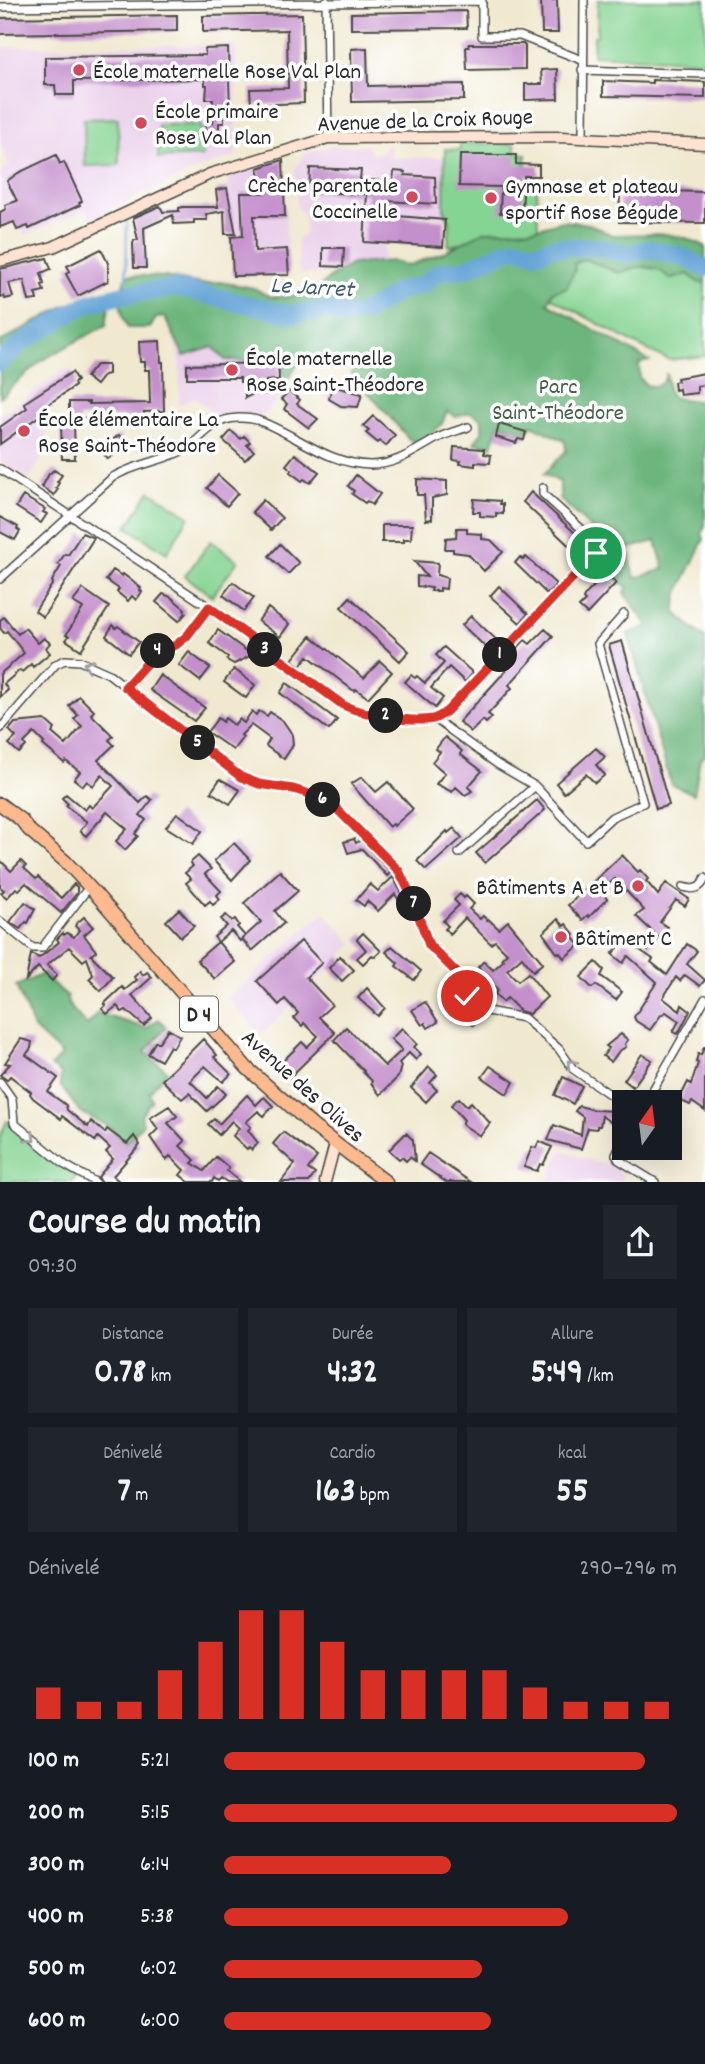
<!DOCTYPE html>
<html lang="fr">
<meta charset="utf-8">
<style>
:root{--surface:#171b24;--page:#20242c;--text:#f1f3f6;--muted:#9ea1a6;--accent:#d93025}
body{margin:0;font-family:Dekko,sans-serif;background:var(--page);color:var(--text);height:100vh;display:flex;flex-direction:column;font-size:26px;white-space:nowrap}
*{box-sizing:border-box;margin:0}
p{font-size:23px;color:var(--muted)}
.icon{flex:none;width:38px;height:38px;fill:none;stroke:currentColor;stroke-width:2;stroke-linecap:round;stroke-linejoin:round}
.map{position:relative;height:1182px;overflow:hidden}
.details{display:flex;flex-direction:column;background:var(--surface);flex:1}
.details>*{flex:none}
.needle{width:46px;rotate:14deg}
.buttons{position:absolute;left:612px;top:1090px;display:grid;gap:14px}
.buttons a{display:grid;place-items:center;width:70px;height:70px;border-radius:0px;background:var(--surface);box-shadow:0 7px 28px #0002;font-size:35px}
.pin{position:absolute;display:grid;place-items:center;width:60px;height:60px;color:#fff;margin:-30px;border:4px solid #fff;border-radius:50%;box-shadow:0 2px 7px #0007}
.km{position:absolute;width:35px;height:35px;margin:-18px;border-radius:50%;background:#222;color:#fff;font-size:19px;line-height:35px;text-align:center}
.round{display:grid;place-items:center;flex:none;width:74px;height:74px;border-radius:0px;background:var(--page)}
.head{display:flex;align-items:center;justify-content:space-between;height:119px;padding:0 28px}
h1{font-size:38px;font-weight:700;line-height:52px}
.metrics{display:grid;grid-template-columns:repeat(3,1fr);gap:10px;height:119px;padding:7px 28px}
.metrics div{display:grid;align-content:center;border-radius:0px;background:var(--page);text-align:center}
.metrics b{font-size:35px;font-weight:700}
.metrics small{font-size:19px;font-weight:400}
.metrics p{font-size:19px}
.chart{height:196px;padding:14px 28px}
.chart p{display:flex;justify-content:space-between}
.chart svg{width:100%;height:126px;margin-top:7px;stroke:var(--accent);stroke-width:6}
ul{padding:0 28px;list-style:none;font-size:23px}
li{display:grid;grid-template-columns:112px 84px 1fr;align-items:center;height:52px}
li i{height:18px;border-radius:9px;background:var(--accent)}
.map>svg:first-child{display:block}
.built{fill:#ebd1eb}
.green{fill:#86d493;stroke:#58805f;stroke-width:2}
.forest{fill:#6cb67d;stroke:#4c7054;stroke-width:2;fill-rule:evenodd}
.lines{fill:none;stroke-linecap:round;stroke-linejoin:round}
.stream{stroke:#64a3d6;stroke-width:2.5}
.river{stroke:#64a3d6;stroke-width:18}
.building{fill:#c490cc}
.street-casing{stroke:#494844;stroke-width:10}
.secondary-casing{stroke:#494844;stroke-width:13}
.primary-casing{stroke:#494844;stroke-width:15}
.street{stroke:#fff;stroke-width:7}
.secondary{stroke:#fee3d2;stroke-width:10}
.primary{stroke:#fcba8e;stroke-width:12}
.oneway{stroke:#a0a0a0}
.route-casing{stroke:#fff;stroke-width:14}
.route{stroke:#d93025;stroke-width:9}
.poi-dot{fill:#d1495b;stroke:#fff;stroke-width:2.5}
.labels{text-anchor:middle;stroke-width:7;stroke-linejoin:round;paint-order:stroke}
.shield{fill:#fff;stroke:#6b6b6b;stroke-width:2}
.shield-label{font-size:21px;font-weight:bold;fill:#2b2b2b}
.poi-label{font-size:23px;fill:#2b2b2b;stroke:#fff;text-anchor:start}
.street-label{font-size:23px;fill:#2b2b2b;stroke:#fff}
.park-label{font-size:23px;fill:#465e4a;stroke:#fff}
.water-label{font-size:24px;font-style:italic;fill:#425b6f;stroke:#fff}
</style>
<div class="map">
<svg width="705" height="1182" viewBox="0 0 705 1182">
<rect width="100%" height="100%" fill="#fff"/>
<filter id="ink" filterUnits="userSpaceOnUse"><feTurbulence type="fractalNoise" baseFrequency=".0143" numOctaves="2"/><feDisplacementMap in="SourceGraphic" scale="14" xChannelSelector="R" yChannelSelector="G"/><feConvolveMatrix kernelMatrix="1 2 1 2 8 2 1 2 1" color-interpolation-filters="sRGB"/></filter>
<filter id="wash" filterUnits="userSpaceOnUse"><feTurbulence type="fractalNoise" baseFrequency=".00686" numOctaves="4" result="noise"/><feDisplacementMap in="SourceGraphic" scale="28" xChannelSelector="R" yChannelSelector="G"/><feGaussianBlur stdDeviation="1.57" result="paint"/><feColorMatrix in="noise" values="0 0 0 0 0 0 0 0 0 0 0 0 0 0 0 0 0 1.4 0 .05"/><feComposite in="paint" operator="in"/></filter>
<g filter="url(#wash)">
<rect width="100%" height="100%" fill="#f0e9d0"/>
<!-- built -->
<path class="built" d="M236,45V156L200,168L91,219L86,210L24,235L12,203L0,207V171L10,166L0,143V47Z
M333,146H367L371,153H381L386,146H391V158L445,157L444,209L448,217H385L383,272L299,274L297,239L305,234L304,214L297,208L295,169L305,153Z
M282,158L289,275L233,276L228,177Z
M172,330L286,334L283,395L262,417L238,413L219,417L194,397L179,406L180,362Z
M68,368L77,381L74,383L75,386L55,399L56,402L50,406L47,414V449L29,479L0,460V415Z
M324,912L353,944L261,1035L228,998Z
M561,1150L604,1165L607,1160L624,1175L621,1182H548Z"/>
<!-- green -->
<path class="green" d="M598,0H705V61L593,55L594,36H597Z
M118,118L119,165L85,166L84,119Z
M158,125H201L203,156L158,158Z
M460,143L515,144L516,153L526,154L525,186L537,188L538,228L448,246L450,223L444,209L445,149L460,150Z
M585,259L619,272L636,266L688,274L698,282L705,283V356L669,360L637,345L550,297L574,264Z
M150,491L189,516L167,553L127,527Z
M211,541L238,561L212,596L185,576Z
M7,1121L45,1153L76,1175L73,1182H0V1136Z"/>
<!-- forest -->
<path class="forest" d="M563,221L589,224L612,235L665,234L686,238L705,246V283L698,282L688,274L670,279C654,262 639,265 619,273L585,259L574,264L575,270L566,288L552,292L548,303L649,361L639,363L640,378L646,385C657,388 665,384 666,373L669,395C682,403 692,396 705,405V525L702,534L704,539L678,593L675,613L705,638V755L700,759L694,794L671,784L628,634L648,626L624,593L628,588L598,562L606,549V542L560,499V482L544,474L566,451L565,441L532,425L526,432L499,424L492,446L474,443L482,432V419L470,412L456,417L447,411L442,424L422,442L410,440L351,373L354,369C337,361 324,365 306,358L296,366L289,378H284L281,353L265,351L247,361L225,360L213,347L184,356L165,317L156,318L150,328H128C118,310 118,293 127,275L165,277L202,284L220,282L254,288L270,297H289L316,290L332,276L352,264L394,261L407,266L442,253L485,231L534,229ZM656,541L664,569L635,578L627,549Z
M103,291L109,307L106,325L41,361L0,397V342L63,307Z
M43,974L67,997L68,1004L87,1026L97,1013L146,1028L159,1019L166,1027L145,1052L167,1071L149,1092L152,1100L141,1115L143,1124L126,1143L109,1127L80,1112L60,1085L61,1074L51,1066L62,1055L34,1029L16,986Z"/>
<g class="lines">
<!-- stream -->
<path class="stream" d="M126,295L127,220"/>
<!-- river -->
<path class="river" d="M0,363L21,343L76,310L89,303L120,295L177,288L289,314L335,310L342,316L367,312L399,291L425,284L433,276L442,271L465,269L508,250L519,248L535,253L553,247H599L628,254L649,249L681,256L705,268"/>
</g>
<g id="blocks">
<!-- building -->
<path class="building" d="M541,0H557L558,33H542Z
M466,11L467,28L351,29V13Z
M302,14L304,103L251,105L250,89L288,88L287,30L203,32V16Z
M177,15V31L0,34V18Z
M469,44H523L525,46V69L467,70L466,47H469Z
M228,48L230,110H224V123H219V136H206V123H213V99H206L207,85H205V79L74,81V95H56L55,85H45V57L205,55V49Z
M367,48L368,86L464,84V100L352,102L351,49Z
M557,69L558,99L525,100V84H542L541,70Z
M652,80L705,82V98L603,96V81L652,83Z
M56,155L60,164L64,162L82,201L79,203L80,205L29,229L28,226L17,230L14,222L0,227V212L6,209L5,205L17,201L7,181L18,173Z
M460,155H516V164L539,165V176H524L522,212L500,213L501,187L459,186Z
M283,160L285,216H254L255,251L287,249L289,275L233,276L231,237L243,236L241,193H264L258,168Z
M310,168L361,170L360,180L393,181L394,171L405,172V175L435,177L436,204L387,201L386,215L445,220L443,247L364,242L367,194L309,192Z
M227,188L236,234H225L224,211L206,214L207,220H194V223L174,224L173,215L144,228L146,268H134L133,244L134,240H138L133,218L160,206L163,212L179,211V208L183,207H218L216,190Z
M620,190L705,192V223L619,222Z
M323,248H344L343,267L323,266Z
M101,249L108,263V281L78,296L66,274L70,271L67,266Z
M47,258L51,269L41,273L44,284L42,285L44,291L35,293L37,300L29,301L24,280L9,283L13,297L5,299L4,296L0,297V269Z
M160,341L161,362H163L164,411L144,412V417L79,418V422H74L75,459H62L61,422H69V402H89V404L150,403L149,370H145V362H140L139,342Z
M265,355H278L279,380L266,381V394H253L245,398V382H240V378H187V365L264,363Z
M96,365H108V374L104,375L96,385L86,377Z
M72,372L77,381L74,383L75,386L40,410L42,414L0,444V427L27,408L24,403Z
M705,373V385L697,386V393L680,395L679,389L675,390L674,382L678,381L677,378Z
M332,386L362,394L358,407L341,406L329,399Z
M289,391L300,400L297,404L318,419L309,428L284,409L287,404L281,399Z
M373,416L395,435L386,446L380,441L378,443L366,433L369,431L363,426Z
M499,424L526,432L524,440L518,439L516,443L496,437Z
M231,431L241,439L244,436L250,442L247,445L254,451L245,460L223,440Z
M119,435L127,445L108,459L100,450Z
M454,447L484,449V454L491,455L490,463L475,462V466L460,464L461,461L453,460Z
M295,454L319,472L310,483L304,479L302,481L290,472L292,470L286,465Z
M54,470L62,475L57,482L59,483L56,488L58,489L54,495L42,487L49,474Z
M218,475L238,493L227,506L207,488Z
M356,475L380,494L372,505L367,501L365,503L352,494L354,491L348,486Z
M417,479L447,481V495L432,498V519L426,520L424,495H417Z
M531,492L590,547L581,557L523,502Z
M23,496L45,509L43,512L47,514L41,523L16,507Z
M474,499L500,501V504H503V514L496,513V517L480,516V512H473Z
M263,500L282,518L271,530L252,512Z
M0,517L18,527L17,529L20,531L15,540L0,532Z
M382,525H412L411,539H404V542H382Z
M457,528H467V533L482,534V539L491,540L503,552L484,571L468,554L453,552V549H445L446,538L456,537Z
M82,533L94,538L43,617L35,611L53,583L52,581L61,566L58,564L65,554L68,555Z
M280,544L299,563L288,574L269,556Z
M520,557L523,560L526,557L556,584L547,594L515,563Z
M414,561L438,563L437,575L447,578L446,589L440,588V591H431L432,588L417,586V576L427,577Z
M113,570L122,576L123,574L141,588L140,590L142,592L136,600L132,596L128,601L117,592L119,589L106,580Z
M603,571L616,583L587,614L579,607L585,601L583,599L585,595L599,581L596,578Z
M233,582L254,598L244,611L223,595Z
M499,586L528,614L520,623L490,596Z
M83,589L109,607L81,650L66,640L69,636L66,635L83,608L73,602Z
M163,594L171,597L185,609L184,610L186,613L179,621L156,602Z
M350,597L409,651L400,661L341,607Z
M268,608L289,624L280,637L258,621Z
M471,616L501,644L492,653L462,625Z
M4,617L18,634L25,628L38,643L44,638L50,643L46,648L50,653L33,667L31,664L22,672L20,670L4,684L8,690L0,697V674L24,653L7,631L4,633L0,628V620Z
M113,625L116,628L118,626L139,642L129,654L106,636Z
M545,629L553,636L509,685L512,688L488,714L492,717L486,723L483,720L471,732L459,722L510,666L505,661L522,643L525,640L530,644Z
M218,630L229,638L252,655L234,664L227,660L228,657L209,643Z
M311,636L364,678L380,661L392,672L368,698L356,689L354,691L308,656L300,666L292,660Z
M622,641L669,805L656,809L609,645Z
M444,647L473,673L465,682L449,667L431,688L443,698L435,708L405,682L411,675L415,678L417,676L425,683L444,663L436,655Z
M189,652L210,668L200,681L179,665Z
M234,669L255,685L246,698L224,682Z
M160,675L205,708L194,721L150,690Z
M287,683L337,720L329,730L280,693Z
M79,696L94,711L91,714L113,736L109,740L114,745L98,760L140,803L147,796L152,800L140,815L146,820L135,834L138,836L125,850L116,841L127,829L107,812L86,836L80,831L87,822L66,806L68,804L62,798L66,794L85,810L89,805L92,808L113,786L102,775L93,786L87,781L83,786L74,779L80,772L66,761L64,763L43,745L44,743L34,733L24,743L26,746L19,753L9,744L16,737L9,730L15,723L45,720L55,729L52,733L66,745L82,726L74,719L78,715L69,706Z
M252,711L256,715L259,711L267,716L270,712L283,721L292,734L293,745L284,759L266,746L270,739L251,725L241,735L243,737L233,750L207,732L218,718L223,722L225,718L234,725L239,719L244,723Z
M445,737L462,751L460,754L482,771L468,787L472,791L465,795L456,787L452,792L436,784L445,773L432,762L440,752L436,749Z
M596,748L605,757L596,765L605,775L595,783L586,774L564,793L556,783Z
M362,777L376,792L388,782L413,809L394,826L393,824L389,827L351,784Z
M220,779L240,790L230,804L211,792Z
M537,800L545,810L485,863L476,853Z
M177,813L202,831L193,844L166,827Z
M454,828L462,838L426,870L417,861L447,831L448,833Z
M358,838L391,872L387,876L362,849L348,853L344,842L354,839L356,843L359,841Z
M234,843L250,860L232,880L214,861Z
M622,855L638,872L640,870L648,879L646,881L658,895L666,883L689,899L685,906L676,900L660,922L667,927L648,951L645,948L654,933L636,916L644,910L615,879L601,891L607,899L589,917L588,915L582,920L568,905Z
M198,856L211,869L205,874L221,891L217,895L220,899L213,905L210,901L205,905L186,883L191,879L185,873L193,866L190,863Z
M0,860L11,871L21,861L26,866L24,868L36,879L38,877L61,898L74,884L77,887V893L61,913L26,883L19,890L16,888L7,898L1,893L4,890L0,887Z
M280,871L298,891L275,911L284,923L252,951L242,939L261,922L244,903Z
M393,877L408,904L402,906L395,894L378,911L367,901L364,906L356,900L370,884L378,891Z
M460,894L464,898L466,896L474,904L469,909L480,919L483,916L487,920L488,919L499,929L508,921L543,963L533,971L522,957L507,970L518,981L528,973L547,997L529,1014L520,1011L507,998L503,1002L495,994L498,990L478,967L484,961L493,970L504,960L502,958L507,953L495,941L491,944L465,918L450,934L445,929L448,926L443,921L459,905L454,900Z
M25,902L35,909L28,923L26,922L20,929L10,922Z
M179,909L194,926L181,937L166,921Z
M226,915L232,921L235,919L239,925L237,927L245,936L240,941L231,931L218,942L235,962L215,979L197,960L218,942L214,937L227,926L221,919Z
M84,917L93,927L84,935L96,951L91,955L113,977L101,991L89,979L93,975L87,958L83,961L69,947L47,965L57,975L52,981L38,967L26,980L31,954L39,958L59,942L57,939L63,933L64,935L67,933L74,937L79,930L75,926L76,924Z
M558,919L564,926L566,924L574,934L572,936L580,945L564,958L559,952L557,953L543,933Z
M363,933L381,951L375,957L372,955L363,964L357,958L366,950L357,939Z
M625,940L653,959L651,962L667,975L687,944L697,951L687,964L705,980L700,986L685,975L680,981L676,977L663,998L680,1011L682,1005L690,1011L678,1034L673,1032L679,1021L666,1012L661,1015L650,1030L636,1021L634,1017L657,982L628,956L623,963L612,954Z
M301,941L322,963L306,977L332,1005L319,1017L335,1033L289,1078L278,1066L302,1042L307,1047L318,1036L304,1023L302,1026L294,1018L298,1013L285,999L279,1005L257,981Z
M392,946L421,971L414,980L396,966L398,963L386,952Z
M340,956L354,970L342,981L329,968Z
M596,962L604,970L601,976L622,992L616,1000L596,985L592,988L581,977Z
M140,971L143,975L147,972L152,977L132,995L152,1018L144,1026L126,1010L122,1012L117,1006L107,1014L102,1009L106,1005L104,1004L122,987L125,990L137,980L134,977Z
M367,988L385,1008L378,1016L358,998Z
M425,1002L438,1022L428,1028L425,1023L422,1025L412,1010Z
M452,1006L457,1009L459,1007L464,1010L465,1009L478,1017L473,1025L464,1019L462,1022L449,1014Z
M346,1027L385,1066L402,1050L391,1039L402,1028L417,1044L414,1047L421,1054L416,1060L409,1053L399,1063L401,1066L398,1077L380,1095L371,1083L372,1081L363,1072L364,1071L334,1040Z
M168,1029L180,1036L173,1048L170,1046L161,1061L148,1054L155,1042H159Z
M621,1034L628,1040L625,1044L626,1047L619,1051L611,1062L603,1056L609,1048L606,1046Z
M21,1039L32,1042L31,1048L26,1055L58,1078L48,1092L66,1105L67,1110L88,1127L91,1121L105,1133L107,1129L127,1144L134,1136L140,1145L113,1176L120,1182H101L98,1177L113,1159L106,1152L110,1148L98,1137L95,1141L62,1116L61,1119L33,1098L30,1094L31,1092L10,1076L7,1080L0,1075L10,1064L5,1063Z
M203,1039L217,1055L214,1057L231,1074L223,1082L205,1066L190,1081L207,1098L218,1086L226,1094L207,1111L189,1093L182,1099L162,1080Z
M704,1047H705V1111L692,1102L690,1105L679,1100L688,1082L691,1084L698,1063L696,1062L698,1054L701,1055Z
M642,1054L652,1060L633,1087L624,1080Z
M490,1066L514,1082L507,1094L482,1077Z
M429,1067L437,1075L430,1083L437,1090L426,1102L411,1088Z
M563,1077L582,1086L573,1104L555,1095Z
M247,1095L256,1105L264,1097L273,1106L264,1116L258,1111L246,1122L251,1127L248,1130L258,1143L252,1150L249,1147L247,1149L233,1136L239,1128L232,1121L219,1135L208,1124L214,1119L219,1124Z
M459,1098L467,1106L471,1102L490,1123L480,1136L462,1124L464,1120L451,1105Z
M169,1106L177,1116L168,1123L185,1141L180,1146L195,1160L192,1163L204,1171L216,1157L229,1168L227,1171L240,1182H227L221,1178L218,1181L214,1178L212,1182H189L180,1175L184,1170L170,1156L166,1160L150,1137L158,1129L150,1118Z
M579,1106L595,1110L617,1111L625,1117L618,1128L602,1116L600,1126H597V1129L588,1128L581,1149L548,1140L554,1125L581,1135L583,1117L575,1111Z
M283,1132L317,1157L308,1169L315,1174L309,1182H281L295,1164L273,1144Z
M406,1133L413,1140L415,1161L410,1157L406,1161L402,1157L399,1159L389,1150Z
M539,1141L552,1147L543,1165L540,1164L537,1171L524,1167L532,1147L536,1148Z
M428,1153L462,1176L471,1182H446L420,1164Z"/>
</g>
</g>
<g filter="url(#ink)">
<use href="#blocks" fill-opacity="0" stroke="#494844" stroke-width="2"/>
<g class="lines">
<defs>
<path id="street" d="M326,1L328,138
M0,7L482,1V36H520L582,60
M582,70L705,74
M583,138L584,0
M0,469L209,607L343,705C364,715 410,723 433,719C438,718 443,714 447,711L596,553L597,543L543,494V488
M0,579L113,477C136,463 164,462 187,448C199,440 207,428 220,422C231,417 246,417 257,420C296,434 327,464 370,465C395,465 413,452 434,440C444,434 457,431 468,427
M126,687L158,651L175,645L187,636L209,607
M435,719L497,764L535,786L586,841L612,817L643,803L598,644L624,614
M0,729L56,664L65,660L80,661L109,674L241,777L259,784L293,789L317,796L336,807L399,871L411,895L422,929L429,945L460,976L472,1004L482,1010L524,1018L559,1049L573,1069L625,1105
M459,853L535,786
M683,887C693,890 701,890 705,878
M0,921L33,948H42L89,887
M0,1082L12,1099L14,1123L65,1165L95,1182
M646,1102L705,999
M625,1136L616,1155L619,1160L655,1182"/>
<path id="secondary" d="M0,261L53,247L210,174L328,138L561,137L705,144
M325,1182L335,1144"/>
<path id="primary" d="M0,804L21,820L29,830L66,862L95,893L247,1068L314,1127L386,1182"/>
</defs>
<!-- street casing -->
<use href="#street" class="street-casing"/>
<!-- secondary casing -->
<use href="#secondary" class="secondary-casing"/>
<!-- primary casing -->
<use href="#primary" class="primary-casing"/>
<!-- street -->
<use href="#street" class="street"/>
<!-- secondary -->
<use href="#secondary" class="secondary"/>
<!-- primary -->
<use href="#primary" class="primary"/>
</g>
<!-- one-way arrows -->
<defs><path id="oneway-chevron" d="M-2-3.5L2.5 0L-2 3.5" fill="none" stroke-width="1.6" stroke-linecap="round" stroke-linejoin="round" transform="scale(1.75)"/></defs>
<g class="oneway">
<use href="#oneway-chevron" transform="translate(88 665) rotate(-159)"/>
<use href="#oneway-chevron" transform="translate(571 1064) rotate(-133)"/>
<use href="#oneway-chevron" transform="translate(31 1138) rotate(42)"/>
</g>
</g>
<g class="lines" filter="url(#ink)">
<defs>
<path id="route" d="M467,996L460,976L429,945L411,895L399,871L335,807L317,796L293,789L259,784L241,777L125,687L158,651L176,645L187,636L209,607L343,705C364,715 410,723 433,719C438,718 443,714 447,711L596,553"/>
</defs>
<!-- route casing -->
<use href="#route" class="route-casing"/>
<!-- route -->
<use href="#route" class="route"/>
</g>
<!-- markers -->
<g class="poi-dot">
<circle cx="79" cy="70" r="7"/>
<circle cx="141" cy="123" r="7"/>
<circle cx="412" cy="197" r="7"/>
<circle cx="491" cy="198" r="7"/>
<circle cx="232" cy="370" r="7"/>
<circle cx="24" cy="431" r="7"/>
<circle cx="638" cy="886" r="7"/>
<circle cx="561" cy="937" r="7"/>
</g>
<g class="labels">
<!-- shield labels -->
<rect class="shield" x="180" y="996.5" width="38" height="35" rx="5"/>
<g class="shield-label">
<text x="199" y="1021">D 4</text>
</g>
<!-- poi labels -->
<g class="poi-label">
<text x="93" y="78">École maternelle Rose Val Plan</text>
<text x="155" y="118">École primaire<tspan x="155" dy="26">Rose Val Plan</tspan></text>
<text x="398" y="192" text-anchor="end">Crèche parentale<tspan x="398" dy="26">Coccinelle</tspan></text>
<text x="505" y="193">Gymnase et plateau<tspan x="505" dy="26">sportif Rose Bégude</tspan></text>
<text x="246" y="365">École maternelle<tspan x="246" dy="26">Rose Saint-Théodore</tspan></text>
<text x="38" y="426">École élémentaire La<tspan x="38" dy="26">Rose Saint-Théodore</tspan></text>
<text x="624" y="894" text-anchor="end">Bâtiments A et B</text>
<text x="575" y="945">Bâtiment C</text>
</g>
<!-- street labels -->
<g class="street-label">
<text transform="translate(425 119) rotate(-2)" y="8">Avenue de la Croix Rouge</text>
<text transform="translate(304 1085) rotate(42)" y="8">Avenue des Olives</text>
</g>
<!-- park labels -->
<g class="park-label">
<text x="558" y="393">Parc<tspan x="558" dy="26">Saint-Théodore</tspan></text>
</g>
<!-- water labels -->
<g class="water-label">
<text transform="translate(312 286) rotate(3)" y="8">Le Jarret</text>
</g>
</g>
</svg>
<div class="buttons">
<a><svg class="needle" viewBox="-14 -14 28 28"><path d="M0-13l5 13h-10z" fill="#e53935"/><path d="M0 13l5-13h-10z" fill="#9ea1a6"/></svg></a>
</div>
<div class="pin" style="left:596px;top:553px;background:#1e9e55"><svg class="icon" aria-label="arrive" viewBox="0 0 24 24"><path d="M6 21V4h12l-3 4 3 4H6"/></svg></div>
<div class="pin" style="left:467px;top:996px;background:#d93025"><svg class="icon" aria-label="check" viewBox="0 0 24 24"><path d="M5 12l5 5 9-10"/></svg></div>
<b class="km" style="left:500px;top:655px">1</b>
<b class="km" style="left:386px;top:716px">2</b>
<b class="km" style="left:265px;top:650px">3</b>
<b class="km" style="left:158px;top:651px">4</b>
<b class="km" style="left:198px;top:743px">5</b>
<b class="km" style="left:323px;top:800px">6</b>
<b class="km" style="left:414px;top:904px">7</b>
</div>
<section class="details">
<div class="head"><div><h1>Course du matin</h1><p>09:30</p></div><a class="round"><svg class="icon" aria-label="share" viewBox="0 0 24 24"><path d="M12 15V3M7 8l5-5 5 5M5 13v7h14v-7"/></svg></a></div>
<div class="metrics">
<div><p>Distance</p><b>0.78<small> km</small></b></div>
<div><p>Durée</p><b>4:32</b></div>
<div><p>Allure</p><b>5:49<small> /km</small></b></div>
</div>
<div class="metrics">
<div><p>Dénivelé</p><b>7<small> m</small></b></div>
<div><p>Cardio</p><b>163<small> bpm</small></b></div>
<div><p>kcal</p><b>55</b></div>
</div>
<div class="chart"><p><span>Dénivelé</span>290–296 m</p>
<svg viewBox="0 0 160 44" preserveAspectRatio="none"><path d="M5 44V33M15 44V38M25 44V38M35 44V27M45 44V17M55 44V6M65 44V6M75 44V17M85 44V27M95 44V27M105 44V27M115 44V27M125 44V33M135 44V38M145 44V38M155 44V38"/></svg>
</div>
<ul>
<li><b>100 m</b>5:21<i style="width:93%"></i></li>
<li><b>200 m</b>5:15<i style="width:100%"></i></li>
<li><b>300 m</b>6:14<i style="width:50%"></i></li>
<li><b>400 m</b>5:38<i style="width:76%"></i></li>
<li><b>500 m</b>6:02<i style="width:57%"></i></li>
<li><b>600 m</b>6:00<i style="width:59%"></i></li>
</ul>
</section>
